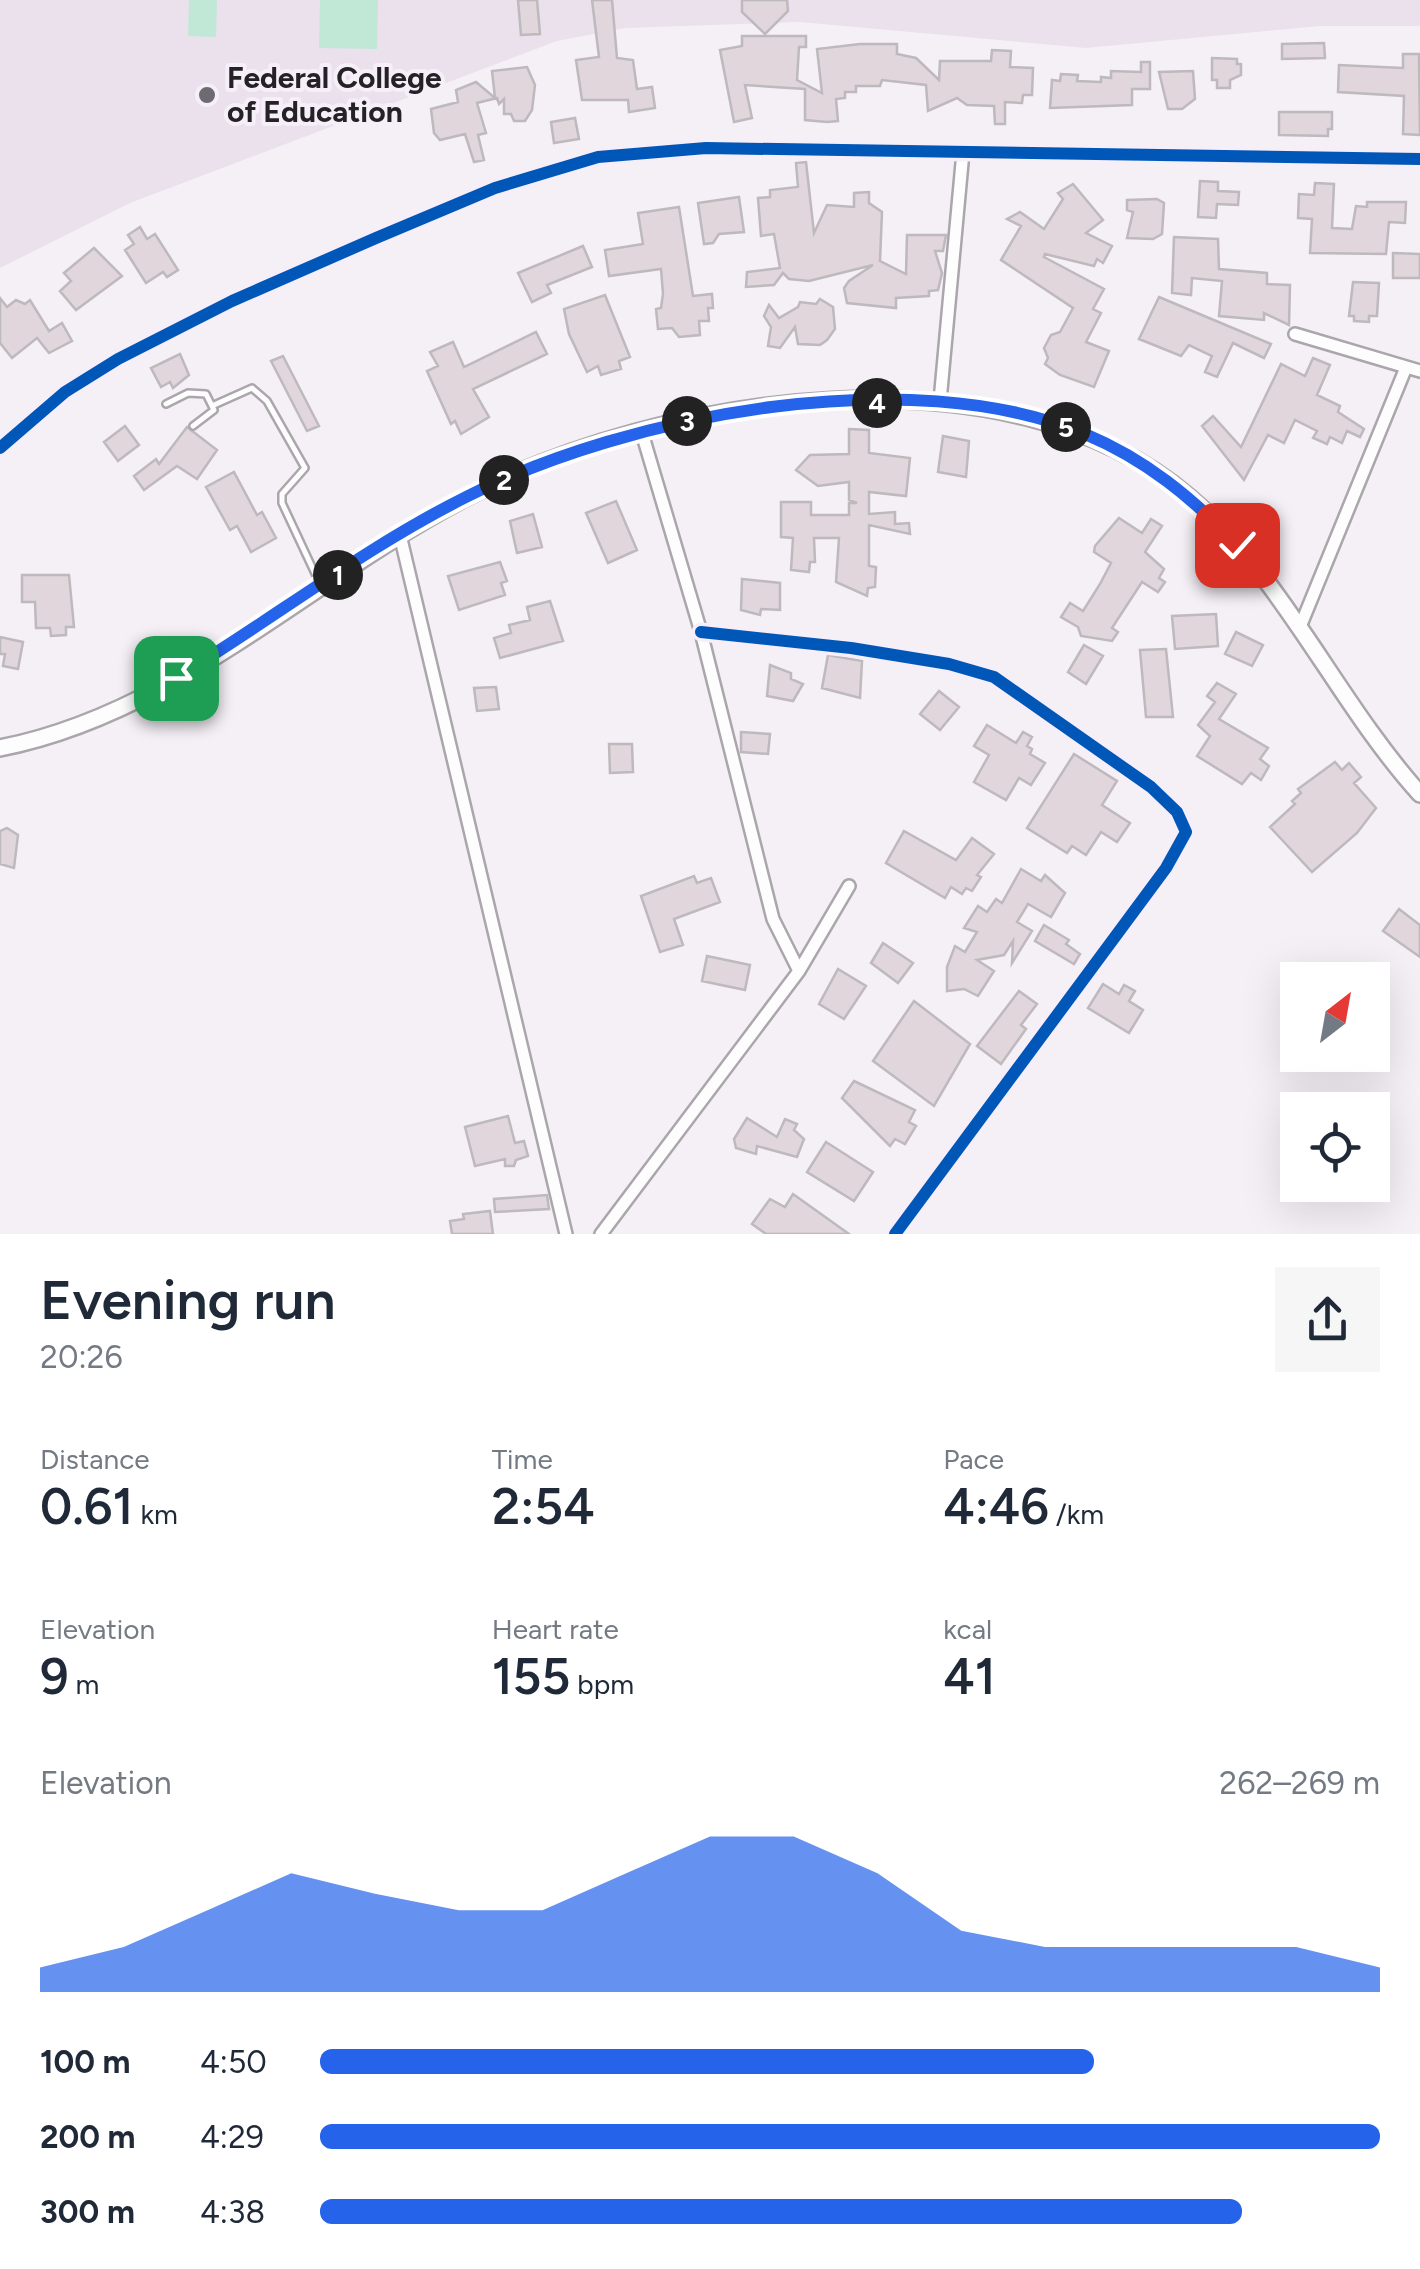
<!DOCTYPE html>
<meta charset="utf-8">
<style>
:root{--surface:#fff;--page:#f6f6f7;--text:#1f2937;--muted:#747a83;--accent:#2563eb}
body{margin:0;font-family:Figtree,sans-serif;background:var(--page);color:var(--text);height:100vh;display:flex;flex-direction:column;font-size:38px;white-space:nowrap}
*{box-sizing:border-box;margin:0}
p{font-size:32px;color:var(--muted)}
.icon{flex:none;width:55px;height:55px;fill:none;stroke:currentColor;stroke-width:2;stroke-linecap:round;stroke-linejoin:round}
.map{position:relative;height:1234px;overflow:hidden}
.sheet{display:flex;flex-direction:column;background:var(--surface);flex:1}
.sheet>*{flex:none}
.needle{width:65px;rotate:31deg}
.buttons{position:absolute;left:1280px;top:962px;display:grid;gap:20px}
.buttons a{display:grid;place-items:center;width:110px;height:110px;border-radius:0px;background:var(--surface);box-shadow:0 10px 40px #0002;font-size:50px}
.pin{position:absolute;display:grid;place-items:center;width:85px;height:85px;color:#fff;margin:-42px;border-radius:20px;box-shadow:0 5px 15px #0006}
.km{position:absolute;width:50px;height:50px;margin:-25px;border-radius:50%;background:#222;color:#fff;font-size:28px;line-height:50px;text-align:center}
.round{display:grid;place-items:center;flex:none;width:105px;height:105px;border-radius:0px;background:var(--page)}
.head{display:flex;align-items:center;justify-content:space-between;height:170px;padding:0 40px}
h1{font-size:55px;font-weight:600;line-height:75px}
.stats{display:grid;grid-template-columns:repeat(3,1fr);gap:15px;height:170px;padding:10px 40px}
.stats div{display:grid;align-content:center}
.stats b{font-size:50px;font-weight:600}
.stats small{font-size:28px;font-weight:400}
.stats p{font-size:28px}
.chart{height:280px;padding:20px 40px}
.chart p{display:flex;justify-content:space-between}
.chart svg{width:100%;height:180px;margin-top:10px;fill:var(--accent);opacity:.7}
ul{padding:0 40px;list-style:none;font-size:32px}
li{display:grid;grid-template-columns:160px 120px 1fr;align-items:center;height:75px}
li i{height:25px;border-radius:12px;background:var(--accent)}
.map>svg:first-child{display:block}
.built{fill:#eae1ec}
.green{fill:#c1e7d6}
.building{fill:#e1d6dc;stroke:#bdb9bd;stroke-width:2.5}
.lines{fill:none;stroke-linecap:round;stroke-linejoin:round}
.lane-casing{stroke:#aaa6ab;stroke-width:10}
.street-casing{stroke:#aaa6ab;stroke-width:16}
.secondary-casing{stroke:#aaa6ab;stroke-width:20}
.lane{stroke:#fefdfe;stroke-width:5}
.street{stroke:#fefdfe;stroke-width:11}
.secondary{stroke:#fefdfe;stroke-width:15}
.cycleway-casing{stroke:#f6eef8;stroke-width:19}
.cycleway{stroke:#0057b8;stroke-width:12}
.route-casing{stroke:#fff;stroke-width:20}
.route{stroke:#2563eb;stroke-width:12}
.poi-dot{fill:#6e6a6f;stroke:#f6eef8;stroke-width:4}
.labels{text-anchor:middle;stroke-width:8;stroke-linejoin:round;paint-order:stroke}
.poi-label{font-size:30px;font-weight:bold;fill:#252226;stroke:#f6eef8;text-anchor:start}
</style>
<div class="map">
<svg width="1420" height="1234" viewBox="0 0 1420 1234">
<rect width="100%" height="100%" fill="#f5f0f6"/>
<!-- built -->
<path class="built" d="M0,0H1420V26H1319L1086,48L800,22L625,28L557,41L130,203L0,268Z"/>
<!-- green -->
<path class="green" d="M189,0H217L216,37L188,36Z
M320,0H378L377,49L319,48Z"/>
<!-- building -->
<path class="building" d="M518,0H537L540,34L521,35Z
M592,0H612L617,58L633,60L637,89L652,87L655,108L629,112L628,100H582L576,60L599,57Z
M742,0H787L788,11L765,34L742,12Z
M742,36H806V47H799L797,80L822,93L817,49L860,44H897V54L916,58L939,80L940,61H991L992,50L1011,51L1010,67L1033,68L1032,95H1023L1022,103L1005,102V124H995L994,106L967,105L957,98L928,111L926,85L882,80L880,86H856V92H845V98L836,99L838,121L827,122L805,120V89L745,85L752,118L734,122L720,50L742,46Z
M1324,43L1325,58L1282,59V44Z
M1403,54H1419L1420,135L1403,134L1404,96L1338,92L1339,65L1403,68Z
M1212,58L1237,59V64H1241V75L1230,80V88H1217V80H1212Z
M1141,62H1150V89H1132V105L1050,108L1052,80L1060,81L1061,74L1078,75L1077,81L1101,82V77L1111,78V71L1141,72Z
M527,67L535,85L532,110L525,121H514L511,114H504V99L499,104L497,98L477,103L486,133L478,135L484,160L474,162L465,134L440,140L434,133L431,109L458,102L456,90L476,82L495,98L492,71Z
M1193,71L1195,99L1182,109H1168L1159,72Z
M1279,112H1332V129H1328V136L1279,135Z
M575,118L579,139L554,143L551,122Z
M806,162L814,233L827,205L854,207V193L869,192V203L882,212L880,261L906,274L907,235H946L943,251H935L942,273L938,290L929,291V296L896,298V308L847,303L844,288L849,281L873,265L809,281L789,279L783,273L774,285L746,287L747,272L780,268L774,234L761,236L758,198L770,197V190L798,187L796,163Z
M1200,181L1218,182V191L1239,192L1238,205L1217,204L1216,218L1198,217Z
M1315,183L1334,184L1332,228L1352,229L1356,206L1367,207V202H1406L1405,223L1389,222L1386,254L1310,253L1312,219L1298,218L1299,194L1314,195Z
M1073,184L1103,220L1086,233L1112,246L1103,263L1097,259L1094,266L1045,254L1044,257L1104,289L1093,309L1101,313L1086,342L1109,351L1094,387L1060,375L1045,364L1048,358L1044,348L1051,335L1060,332L1073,308L1001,260L1021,226L1007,219L1020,212L1044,229L1063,199L1058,193Z
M739,197L744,232L719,234L713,243L704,244L698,203Z
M1157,199L1164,203L1162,234L1153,239L1127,238L1133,212L1127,210V200Z
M679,207L693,296L712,294L713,308H708L709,321H699L700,335L679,337L672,328L658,329L656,309L661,308L663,294L661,269L609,276L605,250L643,244L638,213Z
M140,227L147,239L155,234L178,270L167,277L163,272L146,283L125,250L134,244L128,235Z
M1174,237L1218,239L1219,269L1267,273V284L1290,285L1289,325L1264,313V320L1219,316L1222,281L1192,278L1191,295L1172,293Z
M583,246L592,267L547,285L551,293L532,302L518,273Z
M94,248L122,276L76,310L60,291L71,281L64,273Z
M1393,253L1420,254V278H1393Z
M1353,282L1379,283L1377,316H1369V322L1354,321V316H1349Z
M605,295L630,357L619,361L621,369L601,375L598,366L587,372L569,334L564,309Z
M1159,297L1271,344L1264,358L1233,343L1217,377L1205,372L1212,356L1189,345L1181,356L1139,339Z
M0,298L7,307L16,300L25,304L30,300L49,331L62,323L72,341L49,353L37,338L12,358L0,343Z
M820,299L833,307L835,329L827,340L820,345L798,344L795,327L780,348L768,346L771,327L764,316L769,305L779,318L798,307L800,302L816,304Z
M536,332L547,354L473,389L489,417L461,434L455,421L451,424L427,371L438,366L430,352L453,342L464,367Z
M180,354L189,375L173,388L170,382L161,387L151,368Z
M283,356L319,426L307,431L271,361Z
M1313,358L1330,365L1317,395L1340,406L1338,412L1364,429L1360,437L1347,431L1342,443L1330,437L1327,444L1313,438L1317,431L1295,420L1284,443L1268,435L1244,480L1202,426L1213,416L1241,447L1281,364L1305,376Z
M125,426L139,445L118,461L104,442Z
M187,427L217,450L197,479L177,466L144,490L134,476L156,459L159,464Z
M849,429L869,430V453L910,458L906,496L869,492V514L895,512V524L909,523L910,534L869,525V566L876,567L875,587L868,588L867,596L836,582L839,538H814L815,562H810L809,572L791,570L793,538L781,537V502H811V515H849V503H857L849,500V482L818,486L796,470L810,455L849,454Z
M943,436L969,441L966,477L938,472Z
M234,472L257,515L262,512L276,538L251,552L237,526L230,530L206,487Z
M616,501L637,550L608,563L586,513Z
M533,514L542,547L517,553L510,521Z
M1119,518L1142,533L1151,519L1162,526L1145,552L1164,569L1159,578L1165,582L1158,592L1142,582L1112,628L1118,632L1112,641L1081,636L1078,627L1061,617L1070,603L1083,611L1100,584L1111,563L1094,552L1095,546Z
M500,562L507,581L501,583L505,595L459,610L448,576Z
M22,575H69L74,627H66V635L51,636L50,628H36L35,602H22Z
M742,579L780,583V610L761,609L760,615L741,610Z
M550,601L563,641L500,658L494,638L511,633L509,625L530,620L527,607Z
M1216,614L1218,646L1175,649L1172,616Z
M1236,632L1263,645L1252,666L1225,654Z
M0,637L23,642L18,669L3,666L5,654H0Z
M1084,645L1103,656L1086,684L1068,672Z
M1166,649L1173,717H1146L1140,650Z
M828,655L862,661L860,698L822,688Z
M770,665L791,673V679L803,684L793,701L767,696Z
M1217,683L1236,694L1219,719L1268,748L1260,759L1269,766L1261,780L1251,773L1242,784L1197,756L1210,736L1198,725L1215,702L1207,696Z
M496,687L499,709L477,711L474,688Z
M939,691L959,707L940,730L920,714Z
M987,725L1016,743L1023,732L1032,737L1027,746L1032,749L1030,754L1045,763L1031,785L1019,778L1006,800L974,782L989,755L974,746Z
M741,732L770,734L768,754L741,752Z
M609,744H632L633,772L610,773Z
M1074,754L1117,781L1102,805L1130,823L1117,842L1101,832L1086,855L1072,846L1067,853L1027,828Z
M1335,762L1342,770L1349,763L1361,777L1354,783L1376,808L1357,833L1312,872L1270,827L1295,804L1292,801L1301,793L1298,789Z
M7,828L18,835L14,868L0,864V831Z
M904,831L956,860L972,838L994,854L977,875L981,877L972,891L966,888L962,894L951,887L945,898L886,863Z
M1021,869L1041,881L1045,875L1065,893L1051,917L1028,904L1017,922L1032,931L1012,963L1013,941L1004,955L977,960L994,971L978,996L964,989L947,991V967L955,946L965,952L977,932L964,928L978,906L987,912L996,899L1002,903Z
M694,876L697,883L711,878L720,902L674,919L683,945L660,952L641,896Z
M1399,909L1420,925V957L1383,931Z
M1044,925L1069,940L1066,944L1080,954L1074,964L1035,941Z
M883,943L913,963L898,983L871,963Z
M707,956L750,965L745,990L702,981Z
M838,969L866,986L844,1019L819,1004Z
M1103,984L1119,994L1124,985L1135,991L1129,1001L1143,1010L1129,1033L1088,1008Z
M1019,991L1037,1004L1021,1025L1026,1029L1001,1064L977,1046Z
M914,1001L970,1044L934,1106L873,1061Z
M854,1081L915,1110L909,1122L916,1126L905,1144L895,1139L890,1146L842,1098Z
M508,1116L515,1143L524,1141L528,1156L516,1160L514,1166H505V1159L475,1166L465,1127Z
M747,1118L777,1137L785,1119L797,1124L794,1130L804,1139L797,1157L757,1146L756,1154L736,1148L734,1139Z
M826,1142L873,1172L854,1201L807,1172Z
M793,1194L849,1234H766L752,1224L770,1199L785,1207Z
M547,1195L549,1209L495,1212L494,1199Z
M490,1211L493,1234H452L450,1221L464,1219L463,1214Z"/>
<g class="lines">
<defs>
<path id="lane" d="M166,404L188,393L206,394L214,410L193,426
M214,405L252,388L267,401L305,468L282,494V503L319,582"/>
<path id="street" d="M1295,334L1420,371
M940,401L963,152
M642,433L701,632L773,919L799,971
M0,448L65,392L118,359L232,301L376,238L495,188L598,157L706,148L1420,159
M400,535L566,1234
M1300,627L1405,370
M701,632L851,648L949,664L994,677L1151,787L1177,812L1186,832L1166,868L895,1234
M601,1234L799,971L849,886"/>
<path id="secondary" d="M0,748C175,714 309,580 463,499C660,395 1006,341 1189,497C1285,579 1336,701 1420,794"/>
</defs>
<!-- lane casing -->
<use href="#lane" class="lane-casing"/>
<!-- street casing -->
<use href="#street" class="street-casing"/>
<!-- secondary casing -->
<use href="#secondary" class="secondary-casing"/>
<!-- lane -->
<use href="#lane" class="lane"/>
<!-- street -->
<use href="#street" class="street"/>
<!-- secondary -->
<use href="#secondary" class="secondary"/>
<defs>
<path id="cycleway" d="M0,448L65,392L118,359L232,301L376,238L495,188L598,157L706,148L1420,159
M701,632L851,648L949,664L994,677L1151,787L1177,812L1186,832L1166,868L895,1234"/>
</defs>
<!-- cycleway casing -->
<use href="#cycleway" class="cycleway-casing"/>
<!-- cycleway -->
<use href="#cycleway" class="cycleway"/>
</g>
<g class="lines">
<defs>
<path id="route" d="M176,678C273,619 364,548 466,497C630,414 910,361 1085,434C1145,459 1193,498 1237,545"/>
</defs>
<!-- route casing -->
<use href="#route" class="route-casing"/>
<!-- route -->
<use href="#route" class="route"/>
</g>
<!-- markers -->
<circle class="poi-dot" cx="207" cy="95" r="10"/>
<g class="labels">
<!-- poi labels -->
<g class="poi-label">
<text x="227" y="88">Federal College<tspan x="227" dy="34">of Education</tspan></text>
</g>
</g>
</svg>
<div class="buttons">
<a><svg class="needle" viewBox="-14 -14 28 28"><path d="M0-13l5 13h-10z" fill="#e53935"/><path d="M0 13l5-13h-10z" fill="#747a83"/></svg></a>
<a><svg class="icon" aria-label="locate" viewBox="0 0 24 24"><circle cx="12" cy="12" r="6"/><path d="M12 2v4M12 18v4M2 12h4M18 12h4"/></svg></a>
</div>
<div class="pin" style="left:176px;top:678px;background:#1e9e55"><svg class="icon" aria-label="arrive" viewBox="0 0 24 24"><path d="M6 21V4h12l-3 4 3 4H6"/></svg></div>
<div class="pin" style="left:1237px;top:545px;background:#d93025"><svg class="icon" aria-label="check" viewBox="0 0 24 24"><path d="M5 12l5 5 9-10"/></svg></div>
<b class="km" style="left:338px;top:575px">1</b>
<b class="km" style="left:504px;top:480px">2</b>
<b class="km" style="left:687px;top:421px">3</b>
<b class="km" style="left:877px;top:403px">4</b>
<b class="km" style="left:1066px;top:427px">5</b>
</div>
<section class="sheet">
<div class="head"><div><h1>Evening run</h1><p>20:26</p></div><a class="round"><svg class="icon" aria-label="share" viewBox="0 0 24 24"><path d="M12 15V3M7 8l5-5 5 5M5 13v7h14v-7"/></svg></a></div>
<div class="stats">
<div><p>Distance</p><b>0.61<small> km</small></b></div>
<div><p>Time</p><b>2:54</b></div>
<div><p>Pace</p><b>4:46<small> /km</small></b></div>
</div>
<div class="stats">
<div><p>Elevation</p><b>9<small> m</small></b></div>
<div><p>Heart rate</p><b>155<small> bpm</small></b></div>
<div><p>kcal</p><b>41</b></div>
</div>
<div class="chart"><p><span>Elevation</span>262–269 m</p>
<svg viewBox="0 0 160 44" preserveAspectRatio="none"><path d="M0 44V38L10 33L20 24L30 15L40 20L50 24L60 24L70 15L80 6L90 6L100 15L110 29L120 33L130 33L140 33L150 33L160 38V44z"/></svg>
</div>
<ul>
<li><b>100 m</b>4:50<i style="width:73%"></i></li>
<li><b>200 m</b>4:29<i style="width:100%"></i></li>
<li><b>300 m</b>4:38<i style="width:87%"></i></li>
</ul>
</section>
